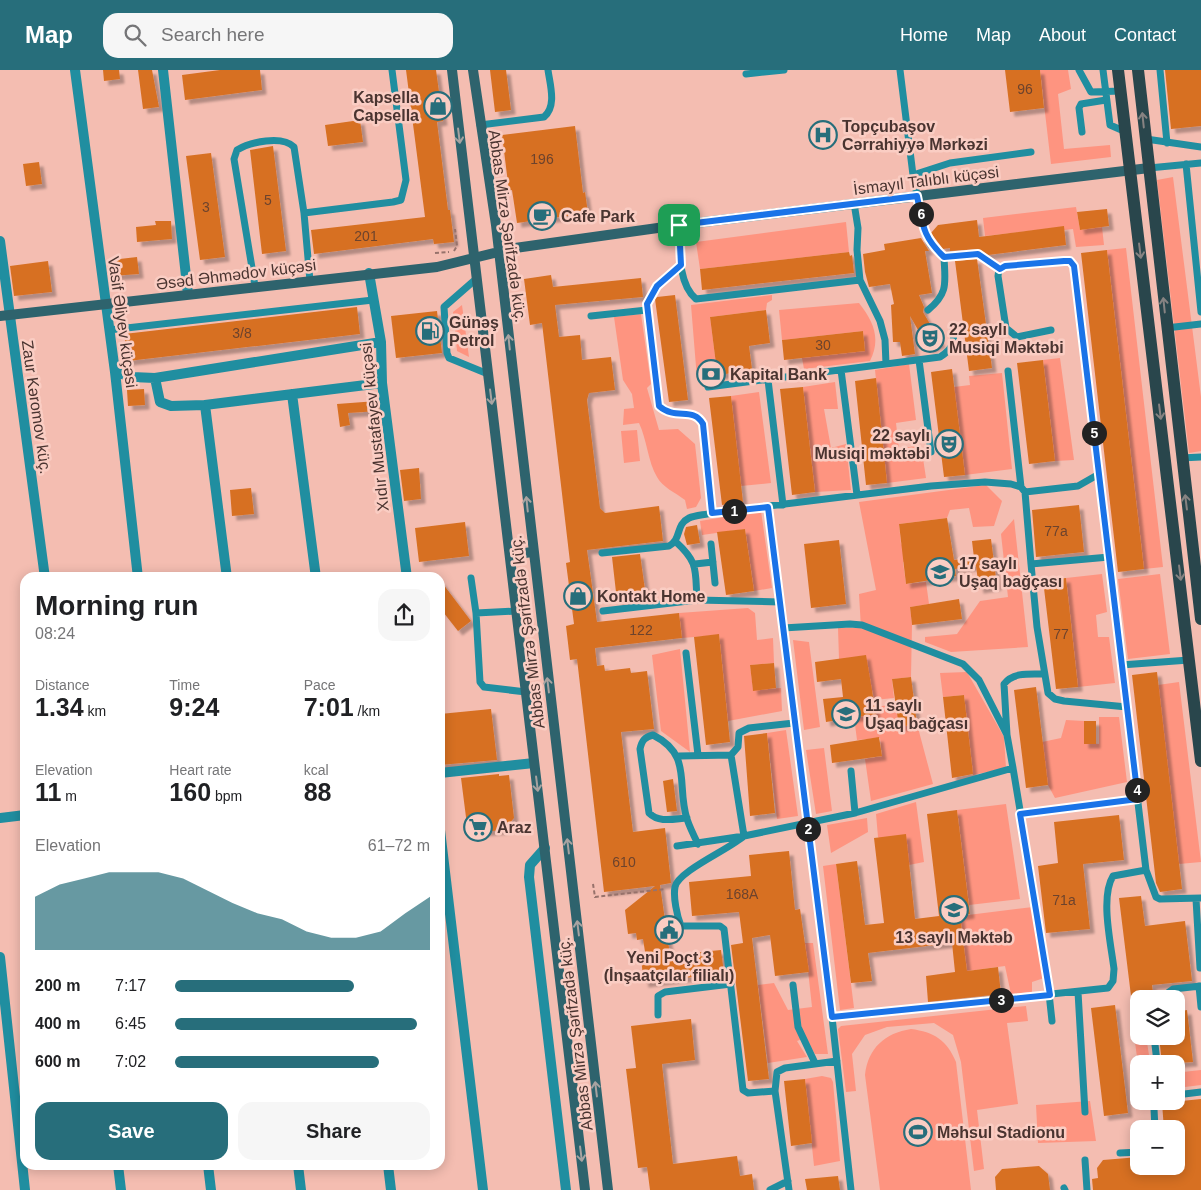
<!DOCTYPE html>
<meta charset="utf-8">
<style>
:root{--surface:#fff;--page:#f6f6f6;--text:#202124;--muted:#757577;--accent:#276e7b}
body{margin:0;font-family:Arial,sans-serif;background:var(--page);color:var(--text);height:100vh;display:flex;flex-direction:column;font-size:19px;white-space:nowrap}
*{box-sizing:border-box;margin:0}
p{font-size:16px;color:var(--muted)}
.icon{flex:none;width:28px;height:28px;fill:none;stroke:currentColor;stroke-width:2;stroke-linecap:round;stroke-linejoin:round}
.map{position:relative;flex:1;overflow:hidden}
.side{position:absolute;left:20px;top:502px;width:425px;height:598px;display:flex;flex-direction:column;background:var(--surface);border-radius:15px;box-shadow:0 2px 12px #0003}
.side>*{flex:none}
.buttons{position:absolute;left:1130px;top:920px;display:grid;gap:10px}
.buttons a{display:grid;place-items:center;width:55px;height:55px;border-radius:10px;background:var(--surface);box-shadow:0 2px 12px #0003;font-size:25px}
.pin{position:absolute;display:grid;place-items:center;width:42px;height:42px;color:#fff;margin:-21px;border-radius:10px;box-shadow:0 2px 8px #0006}
.km{position:absolute;width:25px;height:25px;margin:-12px;border-radius:50%;background:#222;color:#fff;font-size:14px;line-height:25px;text-align:center}
.round{display:grid;place-items:center;flex:none;width:52px;height:52px;border-radius:15px;background:var(--page)}
.headline{display:flex;align-items:center;justify-content:space-between;height:85px;padding:0 15px}
h1{font-size:28px;font-weight:600;line-height:38px}
.metrics{display:grid;grid-template-columns:repeat(3,1fr);gap:8px;height:85px;padding:5px 15px}
.metrics div{display:grid;align-content:center}
.metrics b{font-size:25px;font-weight:600}
.metrics small{font-size:14px;font-weight:400}
.metrics p{font-size:14px}
.chart{height:140px;padding:10px 15px}
.chart p{display:flex;justify-content:space-between}
.chart svg{width:100%;height:90px;margin-top:5px;fill:var(--accent);opacity:.7}
.button{display:flex;gap:10px;margin-top:auto;padding:10px 15px}
.button a{flex:1;height:58px;border-radius:15px;background:var(--accent);color:#fff;font-size:20px;font-weight:600;line-height:58px;text-align:center}
.button a+a{background:var(--page);color:var(--text)}
ul{padding:0 15px;list-style:none;font-size:16px}
li{display:grid;grid-template-columns:80px 60px 1fr;align-items:center;height:38px}
li i{height:12px;border-radius:6px;background:var(--accent)}
header{display:flex;align-items:center;gap:30px;box-sizing:border-box;height:70px;padding:0 25px;background:var(--accent);color:#fff}
header strong{font-size:24px}
nav{display:flex;gap:28px;margin-inline-start:auto;font-size:18px}
.search{width:350px;height:45px;background:var(--page);display:flex;align-items:center;gap:12px;box-sizing:border-box;padding:0 18px;border-radius:15px;color:var(--muted);font-size:19px}
.map>svg:first-child{display:block}
.green{fill:#fe9480}
.building{fill:#d77023;filter:url(#shadow)}
.lines{fill:none;stroke-linecap:round;stroke-linejoin:round}
.path{stroke:#97726b;stroke-width:2;stroke-dasharray:4 2.5;stroke-linecap:butt}
.lane{stroke:#208ea0;stroke-width:7}
.street{stroke:#208ea0;stroke-width:10}
.secondary{stroke:#2e636d;stroke-width:10}
.primary{stroke:#29464c;stroke-width:12}
.oneway{stroke:#878382}
.oneway2{stroke:#a8a3a1}
.route-casing{stroke:#fff;stroke-width:10}
.route{stroke:#1a73e8;stroke-width:6}
.labels{text-anchor:middle;stroke-width:5;stroke-linejoin:round;paint-order:stroke}
.number-label{font-size:14px;fill:#6d432d}
.poi-label{font-size:16px;font-weight:bold;fill:#4a3430;stroke:#facdc3;text-anchor:start}
.street-label{font-size:16px;fill:#4a3430;stroke:#facdc3}
</style>
<header>
<strong>Map</strong>
<div class="search"><svg class="icon" aria-label="search" viewBox="0 0 24 24"><circle cx="10" cy="10" r="6"/><path d="M15 15l6 6"/></svg>Search here</div>
<nav><a>Home</a><a>Map</a><a>About</a><a>Contact</a></nav>
</header>
<div class="map">
<svg width="1201" height="1120" viewBox="0 0 1201 1120">
<defs>
<filter id="shadow"><feDropShadow dx="4.5" dy="4.5" stdDeviation="1" flood-color="#0004"/></filter>
</defs>
<rect width="100%" height="100%" fill="#f4bdb1"/>
<!-- green -->
<path class="green" d="M1040,0H1068L1071,19L1058,24L1064,79L1110,75L1111,87L1051,94Z
M1173,107L1201,327V381L1189,383L1157,110Z
M1076,137L1080,160L1102,157L1104,175L1076,177L1073,159L1064,160V157L985,166L983,148Z
M846,152L849,182L700,199L696,172Z
M1126,178L1163,497L1144,499L1107,180Z
M772,225V230L767,233L766,240L710,247L716,294L704,296L705,308L697,309L691,235Z
M859,233C874,252 881,269 870,291L804,299L802,288L865,281L863,261L782,270L779,240Z
M462,235L469,287L457,281L453,242Z
M641,244L651,314L647,318L659,360L678,359L695,374L701,428L696,437L687,439L685,430C676,423 662,417 657,407C648,392 647,370 639,353L623,355L624,339L634,338L632,324L623,310L614,247Z
M1060,288L1074,390L1055,391L1043,290Z
M909,294L916,350L896,353L899,379L921,375L926,408L887,413L875,300Z
M1002,303L1012,399L965,405L954,317L970,315L969,306Z
M835,312L838,339H824L831,378L846,374L851,420L815,422L803,317Z
M759,322L771,413L741,416L731,326Z
M637,360L640,391L624,393L621,361Z
M986,415L1002,431L994,456L973,457L969,438L950,440L947,448L899,454L901,474L923,489L903,492L906,514L926,512L929,534L910,537L912,555L911,607L892,609L894,628L874,630L873,623L839,589L838,558H861L859,524L876,520L859,432Z
M761,441L772,518L754,521L745,459L702,465L700,451Z
M1014,449L1028,577L951,582L925,572V567L957,564L980,531L1008,527L1001,464Z
M1102,504L1107,542L1096,545L1098,567H1109L1115,613L1078,617L1066,508Z
M1160,504L1170,584L1128,589L1118,509Z
M748,538L755,543L757,570L773,568L774,593L750,595L753,620L781,618L782,641L728,651L719,565L682,568L679,543Z
M793,570L809,572L820,657L804,660Z
M680,579L690,682L661,661L652,585Z
M967,602L1004,667L1006,698L973,705L964,625L943,627L940,603Z
M1179,612L1201,792L1179,794L1158,615Z
M896,634L899,657L917,654L933,714L871,731L865,689L882,686L880,668L857,670L854,647L876,644L875,637Z
M1099,647H1119L1127,712L1055,728L1048,715L1042,672L1061,668L1066,650L1084,651V673L1099,674Z
M786,660L798,746L777,749L767,663Z
M824,678L832,741L816,744L806,680Z
M916,732L924,792L909,795L878,767L876,744Z
M1006,734L1020,829L969,835L957,740Z
M867,748L868,762L831,783L827,755Z
M836,794L854,938L840,940L823,796Z
M1033,837L1044,908L1032,912V922L1011,924L1005,896L967,901L960,846Z
M805,873H813L828,984H815L805,968L797,971L807,987L768,993L758,915L774,913L788,940L812,937Z
M1026,936L1028,951L1007,953L1018,1034L977,1040L984,1099L974,1101L961,992L953,965L934,953L887,957L865,965L852,984L856,1021L846,1022L838,959L841,956Z
M1139,957V966H1146L1149,985L1137,987L1133,958Z
M911,959C934,962 947,970 956,992L971,1120H880L865,1005C868,978 885,963 911,959Z
M1201,1000V1015L1185,1017L1183,1002Z
M822,1006L831,1008L833,1012L840,1091L814,1096L805,1009Z
M1090,1031L1096,1071L1038,1073L1036,1035Z"/>
<!-- building -->
<path class="building" d="M103,0H119L120,9L104,11Z
M138,0H152L159,37L143,39Z
M220,0H260L262,20L185,30L182,5Z
M406,0H436L443,51L437,52L448,140H450L454,172L434,174L433,169L314,184L311,160L425,147Z
M490,0H506L511,40L495,42Z
M1005,0H1040L1044,38L1010,42Z
M1165,0H1201V56L1171,59Z
M360,50L363,72L328,76L325,55Z
M575,56L583,123L585,122L588,143L517,153L512,120L509,121L502,65Z
M273,76L286,181L262,184L250,80Z
M211,83L225,187L200,190L186,86Z
M39,92L42,114L26,116L23,94Z
M1107,139L1109,156L1080,160L1077,142Z
M977,150L979,167L1064,156L1066,175L988,185L978,179L950,181V178L943,179L931,163L938,155Z
M155,151H171L172,169L137,172L136,157L156,155Z
M921,168L929,181H925L932,223L919,225L924,237L923,242L941,273L929,279L910,246L915,284L902,286L900,272H893L891,235L894,234L890,214L869,217L865,202L863,184L885,180L884,174Z
M1107,180L1144,499L1118,502L1081,183Z
M849,182L850,186L852,185L854,203L702,220L700,199Z
M137,187L139,204L112,206L111,190Z
M977,189L992,298L969,301L955,191Z
M48,191L52,222L14,226L10,196Z
M551,205L553,217L641,208L643,227L555,235L559,267L580,265L582,290L611,287L615,320L589,323L587,330L600,438L605,443L659,436L663,471L587,480L597,552L679,543L682,568L595,578L597,596L604,595L605,601L630,598L631,603L647,601L654,659L621,662L633,762L665,758L671,813L660,815L670,885L721,880L724,903L644,913L641,889L646,888L643,869L637,870L636,863L628,864L625,840L655,816L604,822L577,589L570,590L566,556L574,554L566,493L570,492L542,253L530,255L524,209Z
M675,225L688,330L669,332L655,229L657,227Z
M357,237L360,264L128,291L124,264Z
M766,240L770,273L749,276L752,299L705,308L704,296L716,294L710,247Z
M437,241L442,283L396,288L391,246Z
M863,261L865,281L784,290L782,270Z
M1043,290L1055,391L1029,394L1017,293Z
M952,299L965,405L944,407L931,302Z
M876,308L887,413L866,415L855,311Z
M803,317L815,422L792,425L780,319Z
M144,319L145,335L128,336L127,320Z
M731,326L743,432L722,435L709,328Z
M377,331L379,341L348,343L350,355L340,357L337,334Z
M419,398L421,429L404,431L400,400Z
M251,418L254,444L232,446L230,420Z
M1079,435L1084,482L1036,487L1032,440Z
M947,448L954,490L974,488L972,471L991,469L997,516L979,519L976,496L955,499L956,506L906,514L899,454Z
M465,452L469,486L419,492L415,458Z
M697,455L700,473L687,475L684,464L686,457Z
M745,459L754,521L726,525L717,462Z
M839,470L846,534L811,538L804,474Z
M640,484L646,527L617,531L612,487Z
M1066,508L1078,617L1056,619L1043,510Z
M440,510L471,551L458,561L440,538Z
M959,529L962,549L912,555L910,537Z
M719,564L730,672L706,675L694,567Z
M866,585L876,644L826,652L823,629L843,627L841,609L817,612L815,592Z
M774,593L776,618L753,621L750,595Z
M1157,602L1182,819L1160,822L1156,813L1132,605Z
M911,607L917,654L899,657L892,609Z
M1036,617L1048,715L1026,718L1014,620Z
M964,625L973,704L952,708L943,627Z
M491,639L497,690L440,695V644Z
M1084,651H1096V674H1084Z
M767,663L775,743L750,746L744,666Z
M879,667L882,686L832,693L830,675Z
M499,704V706L509,705L514,748L504,760L468,763L461,708Z
M673,709L677,741L667,742L663,711Z
M957,740L970,844L960,846L967,901L998,897L1001,924L928,932L926,906L955,902L952,873L868,883L872,911L851,913L836,794L857,791L865,855L884,853L874,768L906,764L915,849L939,846L927,744Z
M1119,745L1124,790L1083,794L1090,859L1046,863L1038,796L1058,793L1054,752Z
M789,781L795,840L800,839L809,902L775,906L770,865L752,868L769,1009L748,1011L731,875L743,873L739,842L692,846L689,812L751,806L749,785Z
M1141,826L1145,856L1185,851L1192,911L1152,915L1153,923L1131,926L1119,828Z
M1115,935L1128,1043L1104,1046L1091,938Z
M1187,940L1193,992L1162,994L1159,966H1176V942Z
M691,949L695,990L662,994L673,1094L737,1086L740,1106L752,1104L754,1120H650L647,1097L638,1098L626,999L636,998L631,956Z
M805,1009L812,1073L791,1076L784,1011Z
M1201,1029V1120H1093L1092,1109L1098,1108L1097,1098L1103,1090L1139,1087V1096H1176V1059H1164L1162,1033Z
M1039,1096L1048,1104L1050,1120H996L995,1107L1002,1099Z
M838,1106L840,1120H807L805,1109Z"/>
<g class="lines">
<!-- path -->
<path class="path" d="M454,181L457,176L455,159
M435,183L449,182
M593,814L595,827L665,819"/>
<!-- lane -->
<path class="lane" d="M900,0L913,105L925,164L931,175L944,187C945,212 949,223 928,240
M1079,0L1091,22L1121,21
M1103,0L1110,55L1126,62
M1160,0L1167,73
M746,4L784,0
M480,55L544,47C557,36 550,15 548,0
M1082,62L1079,38L1081,34L1106,30
M1146,69L1201,77
M1186,94L1201,242
M1149,98L1201,93
M913,105L950,93L1031,82
M854,133L858,158L857,180L860,210L880,251L885,270L886,294
M679,155C680,177 677,213 696,229L860,210
M944,187L978,184L999,199
M681,195C666,207 649,219 647,240L659,336C676,351 693,336 703,353L712,443
M476,209L444,237L447,283L449,288L488,304
M310,211L304,143L393,132L401,130L406,110L392,0
M255,216L234,89L237,80C250,72 282,65 294,77L304,143
M591,246L647,240
M1166,258L1201,254
M109,260L373,230
M1051,260L1017,267L1006,258L998,206L999,199L1005,196L1064,191H1070L1074,196L1146,800L1156,827L1160,829L1201,828
M919,290L931,382
M841,300L857,425
M1008,301L1021,417
M768,310L783,435
M708,317L940,287C953,279 956,270 952,256
M1181,388L1201,387
M1025,422L1031,494
M768,437L832,947L851,1120
M676,472C699,493 695,500 697,530
M711,474L715,513
M602,483L669,476C682,469 675,455 689,448C695,445 705,445 712,443L931,416L985,412L1011,414L1021,417L1025,422L1078,416L1099,404
M1109,487L1031,494L1037,557L1048,623L1055,629L1064,631L1127,637
M695,494L713,492
M471,508L476,543L480,612L484,617L526,622
M603,541L697,530L780,532
M476,543L516,541
M783,558L850,554L862,555L963,594L979,610L1007,665
M686,583L698,685
M1121,595L1189,590
M679,686L731,685
M1013,698L1007,665L1004,614C1013,602 1030,604 1044,604
M851,701L855,743
M1021,745L1138,729
M687,748C673,749 659,753 649,743L640,679C642,670 645,667 653,665C693,685 676,715 687,749C690,758 694,766 698,774
M744,766C730,779 678,801 675,817C673,827 677,846 681,856H720L724,859L743,1020L748,1023L775,1021
M744,766L731,685L738,677L739,663L749,658L794,653
M677,776L744,766L855,743L1013,698L1046,896L1052,951
M1196,829L1200,898
M793,915L798,957L815,993
M1199,916L1201,937
M1078,922L1085,1042
M1159,929L1173,919L1201,916
M658,945V926L665,922L731,914
M832,947L1108,918L1113,911L1114,899C1111,874 1100,827 1113,806L1146,800
M1154,966L1157,992
M1176,1025L1201,1022
M1155,1059L1154,1039L1157,1031
M1120,1083L1139,1082
M1085,1090L1087,1120
M1064,1118L1065,1120
M770,1120L788,1111
M789,1120L775,1021L777,1002L785,998L837,991"/>
<!-- street -->
<path class="street" d="M75,0L115,302L138,508
M163,0L188,224
M0,171L45,508
M369,203L381,272L382,313L407,508
M115,302L132,307L155,308L160,332L171,336L205,335L382,313
M155,308L381,272
M292,324L316,508
M205,335L227,508
M440,703L534,693
M0,748L25,745
M440,760L483,1120
M545,778L530,795L529,807L566,1120
M0,887L25,1120
M118,1095L121,1120
M208,1095L211,1120
M298,1095L301,1120
M388,1095L391,1120"/>
<!-- secondary -->
<path class="secondary" d="M452,0L585,1120
M473,0L496,155L608,1120
M0,246L437,197L515,178L679,155L1149,98
M510,485L532,482"/>
<!-- primary -->
<path class="primary" d="M1118,0L1201,691
M1138,0L1201,549"/>
</g>
<!-- one-way arrows -->
<defs><path id="oneway-shaft" d="M-6 0H5M1.5-3L5.5 0L1.5 3" fill="none" stroke-width="1.6" stroke-linecap="round" stroke-linejoin="round" transform="scale(1.25)"/></defs>
<g class="oneway">
<use href="#oneway-shaft" transform="translate(1143 50) rotate(-96)"/>
<use href="#oneway-shaft" transform="translate(1140 181) rotate(83)"/>
<use href="#oneway-shaft" transform="translate(1164 235) rotate(-96)"/>
<use href="#oneway-shaft" transform="translate(1160 342) rotate(83)"/>
<use href="#oneway-shaft" transform="translate(1186 432) rotate(-97)"/>
<use href="#oneway-shaft" transform="translate(1180 503) rotate(83)"/>
</g>
<g class="oneway2">
<use href="#oneway-shaft" transform="translate(459 66) rotate(83)"/>
<use href="#oneway-shaft" transform="translate(509 272) rotate(-96)"/>
<use href="#oneway-shaft" transform="translate(491 327) rotate(83)"/>
<use href="#oneway-shaft" transform="translate(527 434) rotate(-96)"/>
<use href="#oneway-shaft" transform="translate(548 615) rotate(-97)"/>
<use href="#oneway-shaft" transform="translate(537 714) rotate(83)"/>
<use href="#oneway-shaft" transform="translate(568 776) rotate(-97)"/>
<use href="#oneway-shaft" transform="translate(578 858) rotate(-97)"/>
<use href="#oneway-shaft" transform="translate(596 1019) rotate(-97)"/>
<use href="#oneway-shaft" transform="translate(581 1084) rotate(83)"/>
</g>
<g class="lines">
<defs>
<path id="route" d="M917,126C923,155 922,166 944,187L978,184L1000,199L1005,196L1064,191H1070L1074,196L1138,729L1020,744L1050,925L832,947L768,437L712,443L703,354C693,336 676,351 659,336L647,234L657,216L681,195L679,155Z"/>
</defs>
<!-- route casing -->
<use href="#route" class="route-casing"/>
<!-- route -->
<use href="#route" class="route"/>
</g>
<!-- icons -->
<defs>
<symbol id="shop-ring" viewBox="-11 -11 22 22"><circle r="9.5" fill="#facdc3" stroke="#276e7b" stroke-width="1.5"/><path d="M-5-2.5h2.3a2.7 3.5 0 0 1 5.4 0H5L5.5 6h-11ZM-1.5-2.5h3a1.5 2.3 0 0 0-3 0Z" fill="#276e7b"/></symbol>
<symbol id="hospital-ring" viewBox="-11 -11 22 22"><circle r="9.5" fill="#facdc3" stroke="#276e7b" stroke-width="1.5"/><path d="M-5-5h3v3.5h4V-5h3V5h-3V1.5h-4V5h-3Z" fill="#276e7b"/></symbol>
<symbol id="cafe-ring" viewBox="-11 -11 22 22"><circle r="9.5" fill="#facdc3" stroke="#276e7b" stroke-width="1.5"/><path d="M-5.5-4.5H6V0H3Q3 3.5 0 3.5H-2.5Q-5.5 3.5-5.5 0ZM3-3.2v2h1.7v-2ZM-6 4.5H4V6H-6Z" fill="#276e7b"/></symbol>
<symbol id="fuel-ring" viewBox="-11 -11 22 22"><circle r="9.5" fill="#facdc3" stroke="#276e7b" stroke-width="1.5"/><path d="M-5.5-6h7V0h2V4h1.3V-2.5L3-4.5l.8-.8L6-3V5H2.5V1h-1V6h-7ZM-4.2-4.7v3.2H.2V-4.7Z" fill="#276e7b"/></symbol>
<symbol id="theatre-ring" viewBox="-11 -11 22 22"><circle r="9.5" fill="#facdc3" stroke="#276e7b" stroke-width="1.5"/><path d="M-5-5.5Q0-4 5-5.5V0Q5 5 0 6Q-5 5-5 0ZM-3.3-2.5H-1v1.5H-3.3ZM1-2.5H3.3v1.5H1ZM-2.8 1Q0 5.5 2.8 1Z" fill="#276e7b"/></symbol>
<symbol id="bank-ring" viewBox="-11 -11 22 22"><circle r="9.5" fill="#facdc3" stroke="#276e7b" stroke-width="1.5"/><path d="M-6-4H6V4H-6ZM0-2.3a2.3 2.3 0 1 0 0 4.6a2.3 2.3 0 1 0 0-4.6Z" fill="#276e7b"/></symbol>
<symbol id="school-ring" viewBox="-11 -11 22 22"><circle r="9.5" fill="#facdc3" stroke="#276e7b" stroke-width="1.5"/><path d="M0-5L7-2L0 1L-7-2ZM-4 1L0 2.5L4 1V4Q0 6-4 4Z" fill="#276e7b"/></symbol>
<symbol id="supermarket-ring" viewBox="-11 -11 22 22"><circle r="9.5" fill="#facdc3" stroke="#276e7b" stroke-width="1.5"/><path d="M-6-5.5h2.5l.6 2H6L4.5 2H-2.5L-4.4-4H-6ZM-1.5 3.2a1.3 1.3 0 1 0 .1 0ZM3 3.2a1.3 1.3 0 1 0 .1 0Z" fill="#276e7b"/></symbol>
<symbol id="civic-ring" viewBox="-11 -11 22 22"><circle r="9.5" fill="#facdc3" stroke="#276e7b" stroke-width="1.5"/><path d="M-.6-6.5H3V-4.5H.6V-3L4-1V1h2V6H-6V1h2V-1L-.6-3ZM-1.2 2.5V6h2.4V2.5Z" fill="#276e7b"/></symbol>
<symbol id="stadium-ring" viewBox="-11 -11 22 22"><circle r="9.5" fill="#facdc3" stroke="#276e7b" stroke-width="1.5"/><path d="M0-5a6.5 5 0 1 0 0 10a6.5 5 0 1 0 0-10ZM-3.5-1.8h7v3.6h-7Z" fill="#276e7b"/></symbol>
</defs>
<g fill-rule="evenodd">
<use href="#shop-ring" x="422" y="20" width="32" height="32"/>
<use href="#hospital-ring" x="807" y="49" width="32" height="32"/>
<use href="#cafe-ring" x="526" y="130" width="32" height="32"/>
<use href="#fuel-ring" x="414" y="245" width="32" height="32"/>
<use href="#theatre-ring" x="914" y="252" width="32" height="32"/>
<use href="#bank-ring" x="695" y="288" width="32" height="32"/>
<use href="#theatre-ring" x="933" y="358" width="32" height="32"/>
<use href="#school-ring" x="924" y="486" width="32" height="32"/>
<use href="#shop-ring" x="562" y="510" width="32" height="32"/>
<use href="#school-ring" x="830" y="628" width="32" height="32"/>
<use href="#supermarket-ring" x="462" y="741" width="32" height="32"/>
<use href="#school-ring" x="938" y="824" width="32" height="32"/>
<use href="#civic-ring" x="653" y="844" width="32" height="32"/>
<use href="#stadium-ring" x="902" y="1046" width="32" height="32"/>
</g>
<g class="labels">
<!-- number labels -->
<g class="number-label">
<text x="1025" y="24">96</text>
<text x="542" y="94">196</text>
<text x="268" y="135">5</text>
<text x="206" y="142">3</text>
<text x="366" y="171">201</text>
<text x="242" y="268">3/8</text>
<text x="823" y="280">30</text>
<text x="1056" y="466">77a</text>
<text x="641" y="565">122</text>
<text x="1061" y="569">77</text>
<text x="624" y="797">610</text>
<text x="742" y="829">168А</text>
<text x="1064" y="835">71a</text>
</g>
<!-- poi labels -->
<g class="poi-label">
<text x="419" y="33" text-anchor="end">Kapsella<tspan x="419" dy="18">Capsella</tspan></text>
<text x="842" y="62">Topçubaşov<tspan x="842" dy="18">Cərrahiyyə Mərkəzi</tspan></text>
<text x="561" y="152">Cafe Park</text>
<text x="449" y="258">Günəş<tspan x="449" dy="18">Petrol</tspan></text>
<text x="949" y="265">22 saylı<tspan x="949" dy="18">Musiqi Məktəbi</tspan></text>
<text x="730" y="310">Kapital Bank</text>
<text x="930" y="371" text-anchor="end">22 saylı<tspan x="930" dy="18">Musiqi məktəbi</tspan></text>
<text x="959" y="499">17 saylı<tspan x="959" dy="18">Uşaq bağçası</tspan></text>
<text x="597" y="532">Kontakt Home</text>
<text x="865" y="641">11 saylı<tspan x="865" dy="18">Uşaq bağçası</tspan></text>
<text x="497" y="763">Araz</text>
<text x="954" y="873" text-anchor="middle">13 saylı Məktəb</text>
<text x="669" y="893" text-anchor="middle">Yeni Poçt 3<tspan x="669" dy="18">(İnşaatçılar filialı)</tspan></text>
<text x="937" y="1068">Məhsul Stadionu</text>
</g>
<!-- street labels -->
<g class="street-label">
<text transform="translate(926 110) rotate(-7)" y="6">İsmayıl Talıblı küçəsi</text>
<text transform="translate(508 156) rotate(82)" y="6">Abbas Mirzə Şərifzadə küç.</text>
<text transform="translate(236 204) rotate(-7)" y="6">Əsəd Əhmədov küçəsi</text>
<text transform="translate(123 252) rotate(82)" y="6">Vasif Əliyev küçəsi</text>
<text transform="translate(37 337) rotate(82)" y="6">Zaur Kəromov küç.</text>
<text transform="translate(374 357) rotate(-96)" y="6">Xıdır Mustafayev küçəsi</text>
<text transform="translate(527 562) rotate(-97)" y="6">Abbas Mirzə Şərifzadə küç.</text>
<text transform="translate(575 964) rotate(-97)" y="6">Abbas Mirzə Şərifzadə küç.</text>
</g>
</g>
</svg>
<div class="buttons">
<a><svg class="icon" aria-label="layers" viewBox="0 0 24 24"><path d="M12 4l9 5-9 5-9-5zM3 14l9 5 9-5"/></svg></a>
<a>+</a>
<a>−</a>
</div>
<div class="pin" style="left:679px;top:155px;background:#1e9e55"><svg class="icon" aria-label="arrive" viewBox="0 0 24 24"><path d="M6 21V4h12l-3 4 3 4H6"/></svg></div>
<b class="km" style="left:734px;top:441px">1</b>
<b class="km" style="left:808px;top:759px">2</b>
<b class="km" style="left:1001px;top:930px">3</b>
<b class="km" style="left:1137px;top:720px">4</b>
<b class="km" style="left:1094px;top:363px">5</b>
<b class="km" style="left:921px;top:144px">6</b>
<section class="side">
<div class="headline"><div><h1>Morning run</h1><p>08:24</p></div><a class="round"><svg class="icon" aria-label="share" viewBox="0 0 24 24"><path d="M12 15V3M7 8l5-5 5 5M5 13v7h14v-7"/></svg></a></div>
<div class="metrics">
<div><p>Distance</p><b>1.34<small> km</small></b></div>
<div><p>Time</p><b>9:24</b></div>
<div><p>Pace</p><b>7:01<small> /km</small></b></div>
</div>
<div class="metrics">
<div><p>Elevation</p><b>11<small> m</small></b></div>
<div><p>Heart rate</p><b>160<small> bpm</small></b></div>
<div><p>kcal</p><b>88</b></div>
</div>
<div class="chart"><p><span>Elevation</span>61–72 m</p>
<svg viewBox="0 0 160 44" preserveAspectRatio="none"><path d="M0 44V18L10 12L20 9L30 6L40 6L50 6L60 9L70 15L80 21L90 26L100 29L110 35L120 38L130 38L140 35L150 26L160 18V44z"/></svg>
</div>
<ul>
<li><b>200 m</b>7:17<i style="width:70%"></i></li>
<li><b>400 m</b>6:45<i style="width:95%"></i></li>
<li><b>600 m</b>7:02<i style="width:80%"></i></li>
</ul>
<div class="button"><a>Save</a><a>Share</a></div>
</section>
</div>
